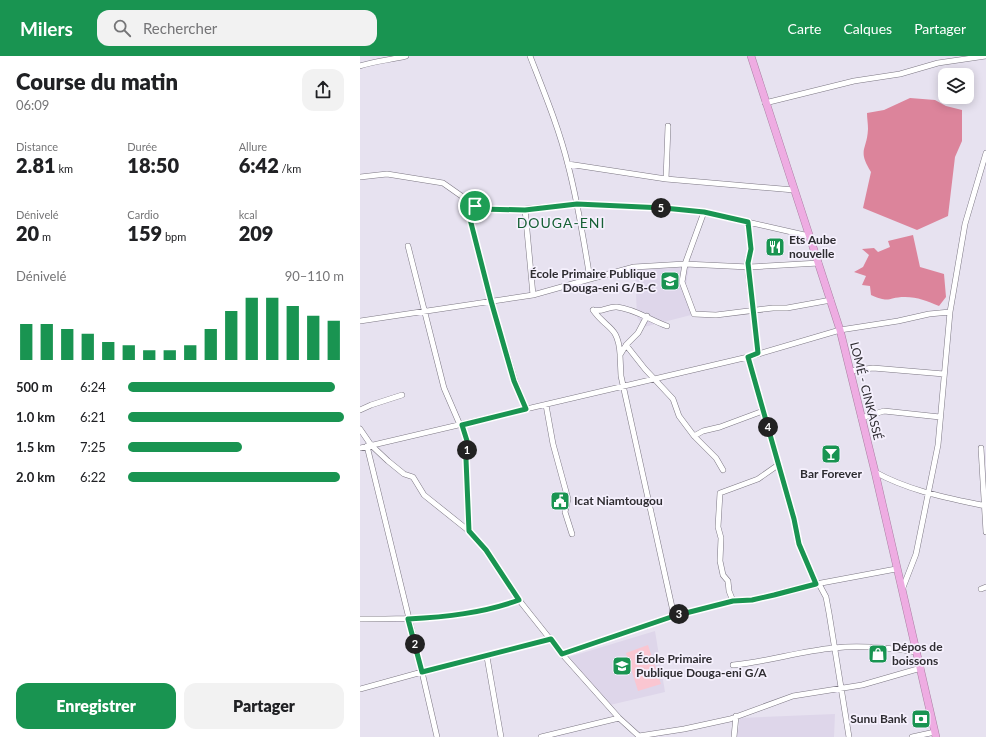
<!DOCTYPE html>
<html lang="fr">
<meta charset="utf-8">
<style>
:root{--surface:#fff;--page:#f2f2f2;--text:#202124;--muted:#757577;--accent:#199451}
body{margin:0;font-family:Lato,sans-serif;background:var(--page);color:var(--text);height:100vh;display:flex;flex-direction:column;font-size:15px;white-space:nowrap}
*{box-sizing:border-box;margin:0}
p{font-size:13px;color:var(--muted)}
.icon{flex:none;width:22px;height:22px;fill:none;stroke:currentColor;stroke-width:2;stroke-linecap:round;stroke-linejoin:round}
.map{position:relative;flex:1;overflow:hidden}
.panel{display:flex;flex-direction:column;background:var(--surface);width:360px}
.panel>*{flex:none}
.fabs{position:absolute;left:578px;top:12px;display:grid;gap:8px}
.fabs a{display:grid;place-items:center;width:36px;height:36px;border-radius:8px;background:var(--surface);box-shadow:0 2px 10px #0003;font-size:20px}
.pin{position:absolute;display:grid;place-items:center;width:34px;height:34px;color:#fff;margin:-17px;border:2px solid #fff;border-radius:50%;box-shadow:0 1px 4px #0007}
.km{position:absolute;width:20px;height:20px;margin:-10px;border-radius:50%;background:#222;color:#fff;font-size:11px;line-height:20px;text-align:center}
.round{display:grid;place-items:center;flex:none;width:42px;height:42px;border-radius:12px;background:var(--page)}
.summary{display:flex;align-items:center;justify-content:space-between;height:68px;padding:0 16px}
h1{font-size:22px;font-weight:800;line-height:30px}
.metrics{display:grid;grid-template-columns:repeat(3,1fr);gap:6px;height:68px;padding:4px 16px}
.metrics div{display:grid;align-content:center}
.metrics b{font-size:20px;font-weight:800}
.metrics small{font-size:11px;font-weight:400}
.metrics p{font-size:11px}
.chart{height:112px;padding:8px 16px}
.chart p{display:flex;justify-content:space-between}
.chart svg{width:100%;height:72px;margin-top:4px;stroke:var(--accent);stroke-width:6}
.primary-button{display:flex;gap:8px;margin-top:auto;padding:8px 16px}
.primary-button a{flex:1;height:46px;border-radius:12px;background:var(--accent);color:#fff;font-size:16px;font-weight:800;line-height:46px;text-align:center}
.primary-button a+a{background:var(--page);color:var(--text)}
ul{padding:0 16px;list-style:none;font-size:13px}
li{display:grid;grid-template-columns:64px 48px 1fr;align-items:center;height:30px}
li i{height:10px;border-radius:5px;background:var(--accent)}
header{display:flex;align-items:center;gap:24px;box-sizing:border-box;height:56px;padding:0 20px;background:var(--accent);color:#fff}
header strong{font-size:19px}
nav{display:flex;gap:22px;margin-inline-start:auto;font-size:14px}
.search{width:280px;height:36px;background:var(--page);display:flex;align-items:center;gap:10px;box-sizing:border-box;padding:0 14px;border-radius:12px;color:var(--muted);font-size:15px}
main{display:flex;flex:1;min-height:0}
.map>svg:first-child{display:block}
.built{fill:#ded6ea}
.green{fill:#fac6d1}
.forest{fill:#dc849b}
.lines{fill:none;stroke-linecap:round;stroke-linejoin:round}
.minor-casing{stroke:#7c7783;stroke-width:6}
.highway-casing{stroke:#ab80a4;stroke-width:8}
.minor{stroke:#fff;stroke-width:5}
.highway{stroke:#eeace2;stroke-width:7}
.route-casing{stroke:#fff;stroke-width:8}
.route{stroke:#199451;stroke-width:5}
.labels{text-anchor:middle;stroke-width:3.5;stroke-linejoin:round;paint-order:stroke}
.poi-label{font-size:12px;font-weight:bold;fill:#2f2d32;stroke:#f5f0fd;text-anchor:start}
.street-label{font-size:12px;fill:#2f2d32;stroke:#f5f0fd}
.quarter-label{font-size:14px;letter-spacing:1px;fill:#176136;stroke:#f5f0fd}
</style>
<header>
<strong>Milers</strong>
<div class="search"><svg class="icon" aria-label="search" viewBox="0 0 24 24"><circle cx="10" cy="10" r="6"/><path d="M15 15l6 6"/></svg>Rechercher</div>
<nav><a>Carte</a><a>Calques</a><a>Partager</a></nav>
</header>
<main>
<section class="panel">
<div class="summary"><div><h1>Course du matin</h1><p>06:09</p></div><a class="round"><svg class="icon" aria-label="share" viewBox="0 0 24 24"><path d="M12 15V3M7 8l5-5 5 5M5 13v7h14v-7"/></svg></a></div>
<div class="metrics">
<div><p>Distance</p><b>2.81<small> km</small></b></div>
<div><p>Durée</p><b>18:50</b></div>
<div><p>Allure</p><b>6:42<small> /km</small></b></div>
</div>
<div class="metrics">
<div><p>Dénivelé</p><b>20<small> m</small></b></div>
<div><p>Cardio</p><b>159<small> bpm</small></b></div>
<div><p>kcal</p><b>209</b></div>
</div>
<div class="chart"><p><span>Dénivelé</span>90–110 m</p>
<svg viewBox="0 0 160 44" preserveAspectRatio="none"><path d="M5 44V22M15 44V22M25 44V25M35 44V28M45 44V33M55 44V35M65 44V38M75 44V38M85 44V35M95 44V25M105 44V14M115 44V6M125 44V6M135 44V11M145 44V17M155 44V20"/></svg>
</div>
<ul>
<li><b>500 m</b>6:24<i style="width:96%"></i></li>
<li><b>1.0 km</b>6:21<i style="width:100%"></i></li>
<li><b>1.5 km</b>7:25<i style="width:53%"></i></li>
<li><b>2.0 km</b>6:22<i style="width:98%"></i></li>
</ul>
<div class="primary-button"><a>Enregistrer</a><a>Partager</a></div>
</section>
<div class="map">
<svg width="626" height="681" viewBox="0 0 626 681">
<rect width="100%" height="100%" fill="#e7e2f0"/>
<!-- built -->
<path class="built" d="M329,211L326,229L331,259L284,271L277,261L275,214Z
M295,575L305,636L250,649L209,601Z
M475,658L474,681H377L380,662Z"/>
<!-- green -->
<path class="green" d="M288,589L301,628L278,635L266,597Z"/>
<!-- forest -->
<path class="forest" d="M550,42L575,44L586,50L602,54V85L595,101L588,160L557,174L503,152L511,116C497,93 507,95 508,73C508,68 507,62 507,57L524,54Z
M553,179L560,211L584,218L586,241L579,250C567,245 558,241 545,241C527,241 531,248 511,239L510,230L502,229L506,220L494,216L503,211L509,199L502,193L514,192L518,196L530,191L528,185Z"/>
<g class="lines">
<defs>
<path id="minor" d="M170,0C184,36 199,72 208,109C218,147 224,185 230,223L274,211L325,208L389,211L459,207
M0,10C15,5 30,4 46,0
M405,47L494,25L540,18L578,7L626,0
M208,108L306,123L434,134
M0,121L27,118L83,127L120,153H165L217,148L305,152L344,156L449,180
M306,123L308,70
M115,150L110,163L131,245L155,325L166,353
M165,153L173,239
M344,156L325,208L322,226L334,258L356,259L413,252H427L471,244
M388,166L391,193L387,207L398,297
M48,190L84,332L100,369
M233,254C242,257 248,250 257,251C275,253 290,264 307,270
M233,254C247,274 258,269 260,298
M287,260L278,277L266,289L260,299L261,320L314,560
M0,265L173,239L230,223
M266,289L285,313L313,343L319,360L334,380L356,402L363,414
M388,301L434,463L439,488L456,528
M490,315L513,312L584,318
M186,349L193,388L208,443L205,456L212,478
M0,354L11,349L42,339
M501,362L524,355L580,361
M102,369L108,388L106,403L109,475
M0,373L11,389L28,405L44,418L53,421L64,439L109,475L126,494L159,544L202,598L259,662L280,681
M334,380L343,375L360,371L403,355
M7,390L62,616L191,583
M0,392L388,301L480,274L538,265L569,258L590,256
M621,392L626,476
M515,416C549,435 588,442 626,450
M459,528L466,541L469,557L489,681
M621,533L626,531
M542,534L556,498L578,389L590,256L605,168L626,97
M373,545L369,535L368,525L363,519L360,505L361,482L358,471L360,437L398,423L418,409
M0,563C54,563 107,563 159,544
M202,598L314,560L373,545L392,544L456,528L536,513
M127,601L141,681
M373,609C407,606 440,595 474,592C501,589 530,592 557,596
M0,633L62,616L77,681
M279,680L324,673L370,663L433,640L502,629L561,612
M181,681L259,662
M374,681L376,660
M552,681L575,676"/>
<path id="highway" d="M391,0L480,274L515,416L576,681"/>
</defs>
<!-- minor casing -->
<use href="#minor" class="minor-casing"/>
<!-- highway casing -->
<use href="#highway" class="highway-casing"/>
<!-- minor -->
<use href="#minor" class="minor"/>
<!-- highway -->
<use href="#highway" class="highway"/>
</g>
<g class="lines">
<defs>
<path id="route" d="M217,148L304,152L344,156L388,166L391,193L388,207L398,297L388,301L434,463L439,488L456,528L414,539L392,544L373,545L314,560L202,598L191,583L62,616L48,563C86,561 123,557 159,544L126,494L109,475L106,403L108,388L102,369L166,353L154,325L131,245L110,163L115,150L120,153L165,154Z"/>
</defs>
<!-- route casing -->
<use href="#route" class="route-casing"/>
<!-- route -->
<use href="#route" class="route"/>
</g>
<!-- icons -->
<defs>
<symbol id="restaurant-square" viewBox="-11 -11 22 22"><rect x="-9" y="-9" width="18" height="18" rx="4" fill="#199451" stroke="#f5f0fd"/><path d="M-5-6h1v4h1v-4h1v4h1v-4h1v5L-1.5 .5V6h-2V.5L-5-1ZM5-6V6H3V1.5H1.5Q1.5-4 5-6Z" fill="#fff"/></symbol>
<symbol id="school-square" viewBox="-11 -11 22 22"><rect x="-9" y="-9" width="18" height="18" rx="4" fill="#199451" stroke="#f5f0fd"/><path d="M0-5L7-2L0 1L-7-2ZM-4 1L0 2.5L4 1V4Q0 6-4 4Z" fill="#fff"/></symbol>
<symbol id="bar-square" viewBox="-11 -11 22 22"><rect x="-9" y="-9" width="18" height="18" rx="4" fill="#199451" stroke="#f5f0fd"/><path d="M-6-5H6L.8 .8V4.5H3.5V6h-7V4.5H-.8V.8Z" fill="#fff"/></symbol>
<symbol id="civic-square" viewBox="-11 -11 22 22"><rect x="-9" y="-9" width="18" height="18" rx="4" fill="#199451" stroke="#f5f0fd"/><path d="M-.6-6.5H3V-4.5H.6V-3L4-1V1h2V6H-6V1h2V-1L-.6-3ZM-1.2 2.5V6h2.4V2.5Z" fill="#fff"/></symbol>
<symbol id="shop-square" viewBox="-11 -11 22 22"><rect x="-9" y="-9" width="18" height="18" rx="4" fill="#199451" stroke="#f5f0fd"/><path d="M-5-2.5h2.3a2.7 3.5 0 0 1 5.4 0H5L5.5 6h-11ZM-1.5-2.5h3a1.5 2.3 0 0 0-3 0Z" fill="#fff"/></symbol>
<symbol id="bank-square" viewBox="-11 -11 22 22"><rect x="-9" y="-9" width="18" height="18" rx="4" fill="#199451" stroke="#f5f0fd"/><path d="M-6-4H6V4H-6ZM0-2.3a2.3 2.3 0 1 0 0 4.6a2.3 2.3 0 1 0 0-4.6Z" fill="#fff"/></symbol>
</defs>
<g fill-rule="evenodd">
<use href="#restaurant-square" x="404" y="180" width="22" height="22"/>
<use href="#school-square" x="299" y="214" width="22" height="22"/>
<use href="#bar-square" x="460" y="387" width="22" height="22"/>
<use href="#civic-square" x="189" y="434" width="22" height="22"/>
<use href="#shop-square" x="507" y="587" width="22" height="22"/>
<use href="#school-square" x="251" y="599" width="22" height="22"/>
<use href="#bank-square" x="550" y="652" width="22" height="22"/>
</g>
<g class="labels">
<!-- poi labels -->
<g class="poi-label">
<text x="429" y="188">Ets Aube<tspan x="429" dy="14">nouvelle</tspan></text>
<text x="296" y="222" text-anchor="end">École Primaire Publique<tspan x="296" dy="14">Douga-eni G/B-C</tspan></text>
<text x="471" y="422" text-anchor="middle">Bar Forever</text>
<text x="214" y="449">Icat Niamtougou</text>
<text x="532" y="595">Dépos de<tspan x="532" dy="14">boissons</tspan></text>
<text x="276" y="607">École Primaire<tspan x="276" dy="14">Publique Douga-eni G/A</tspan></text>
<text x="547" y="667" text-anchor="end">Sunu Bank</text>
</g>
<!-- street labels -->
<g class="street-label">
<text transform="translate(506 335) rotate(76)" y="4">LOMÉ - CINKASSÉ</text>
</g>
<!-- quarter labels -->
<g class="quarter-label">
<text x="201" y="172">DOUGA-ENI</text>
</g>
</g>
</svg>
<div class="fabs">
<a><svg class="icon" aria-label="layers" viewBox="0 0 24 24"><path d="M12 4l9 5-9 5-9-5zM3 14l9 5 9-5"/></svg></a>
</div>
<div class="pin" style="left:115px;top:150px;background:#1e9e55"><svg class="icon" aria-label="arrive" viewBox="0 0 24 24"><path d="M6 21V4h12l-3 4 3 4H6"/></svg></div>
<b class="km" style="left:107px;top:394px">1</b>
<b class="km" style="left:55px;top:588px">2</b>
<b class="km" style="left:319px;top:558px">3</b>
<b class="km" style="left:408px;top:371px">4</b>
<b class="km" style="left:301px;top:152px">5</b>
</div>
</main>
